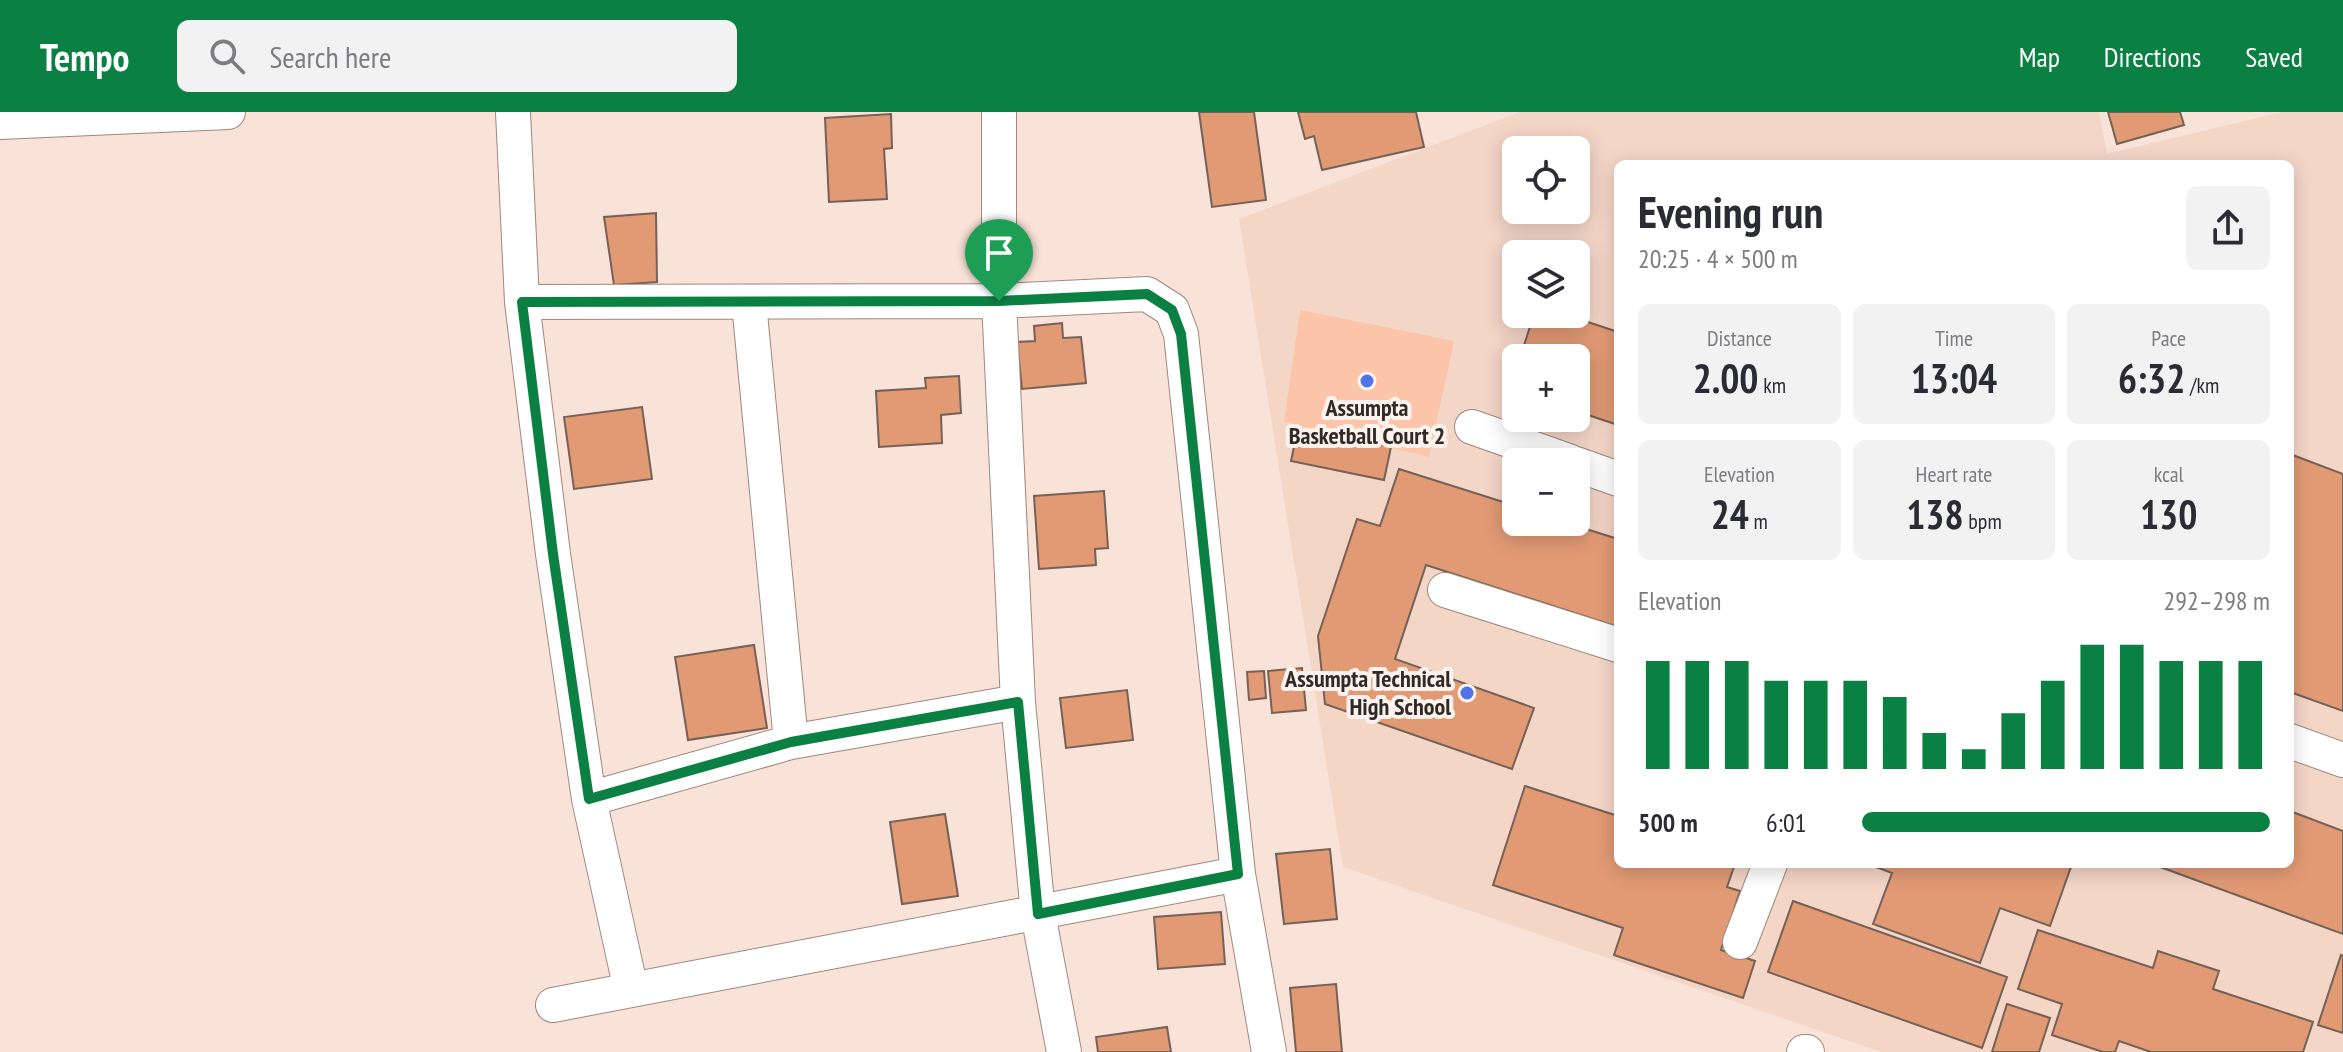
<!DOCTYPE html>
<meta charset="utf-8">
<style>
:root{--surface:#fff;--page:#f2f2f3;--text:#2b2b33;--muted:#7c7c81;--accent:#0b8043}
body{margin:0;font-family:"PT Sans Narrow",sans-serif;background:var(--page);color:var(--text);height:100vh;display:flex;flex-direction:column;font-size:30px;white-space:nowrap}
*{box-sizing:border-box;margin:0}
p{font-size:26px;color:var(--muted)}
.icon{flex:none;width:44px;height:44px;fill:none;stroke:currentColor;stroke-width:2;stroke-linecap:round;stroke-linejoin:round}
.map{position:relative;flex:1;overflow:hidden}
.drawer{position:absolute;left:1614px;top:48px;width:680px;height:708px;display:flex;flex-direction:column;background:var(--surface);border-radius:12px;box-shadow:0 4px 20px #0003}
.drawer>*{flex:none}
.tools{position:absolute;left:1502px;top:24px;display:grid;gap:16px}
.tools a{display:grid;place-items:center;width:88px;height:88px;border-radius:12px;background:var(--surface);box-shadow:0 4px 20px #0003;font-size:40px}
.pin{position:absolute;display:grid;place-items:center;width:68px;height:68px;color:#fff;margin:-82px -34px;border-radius:50% 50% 50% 0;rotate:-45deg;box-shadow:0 0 8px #0007}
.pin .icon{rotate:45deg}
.round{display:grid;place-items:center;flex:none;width:84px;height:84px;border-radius:12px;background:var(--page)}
.head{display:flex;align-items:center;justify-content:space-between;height:136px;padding:0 24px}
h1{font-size:44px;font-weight:800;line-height:60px}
.figures{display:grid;grid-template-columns:repeat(3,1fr);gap:12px;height:136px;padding:8px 24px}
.figures div{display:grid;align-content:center;border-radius:12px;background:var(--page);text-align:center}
.figures b{font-size:40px;font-weight:800}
.figures small{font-size:22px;font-weight:400}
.figures p{font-size:22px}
.chart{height:224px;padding:16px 24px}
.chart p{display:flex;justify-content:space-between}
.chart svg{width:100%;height:144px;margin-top:8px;stroke:var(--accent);stroke-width:6}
ul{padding:0 24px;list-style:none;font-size:26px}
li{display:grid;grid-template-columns:128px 96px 1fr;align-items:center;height:60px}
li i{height:20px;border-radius:10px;background:var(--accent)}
header{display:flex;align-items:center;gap:48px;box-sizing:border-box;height:112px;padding:0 40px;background:var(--accent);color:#fff}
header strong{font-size:38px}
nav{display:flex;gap:44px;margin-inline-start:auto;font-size:28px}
.search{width:560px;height:72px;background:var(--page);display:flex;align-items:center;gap:20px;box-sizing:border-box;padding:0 28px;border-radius:12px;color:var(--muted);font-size:30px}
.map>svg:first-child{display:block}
.built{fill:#f4d6c7;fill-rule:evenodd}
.green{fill:#fcc4a8}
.building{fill:#e29a75;stroke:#746157;stroke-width:2}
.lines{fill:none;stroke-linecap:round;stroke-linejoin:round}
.minor-casing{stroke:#9d887e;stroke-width:36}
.minor{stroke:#fff;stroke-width:34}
.route-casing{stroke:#fff;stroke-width:16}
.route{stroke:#0b8043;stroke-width:10}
.poi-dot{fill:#5074e8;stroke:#fcf3ee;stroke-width:3}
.labels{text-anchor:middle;stroke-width:8;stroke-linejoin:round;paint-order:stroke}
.poi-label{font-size:24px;font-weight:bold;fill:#312924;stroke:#fcf3ee}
</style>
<header>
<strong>Tempo</strong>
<div class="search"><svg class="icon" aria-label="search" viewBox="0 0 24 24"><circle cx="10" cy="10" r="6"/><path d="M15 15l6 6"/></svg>Search here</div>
<nav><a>Map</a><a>Directions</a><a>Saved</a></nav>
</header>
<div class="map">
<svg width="2343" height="940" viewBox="0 0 2343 940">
<rect width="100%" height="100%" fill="#f9e2d7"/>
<!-- built -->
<path class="built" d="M1520,0H2099L2107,42L2282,0H2343V940H1881L1343,755L1239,107ZM1516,38H1576V98H1516ZM1618,52H2290V752H1618ZM1516,142H1576V202H1516ZM1516,246H1576V306H1516ZM1516,350H1576V410H1516Z"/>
<!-- green -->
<path class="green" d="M1300,198L1454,229L1429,345L1284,310Z"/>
<!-- building -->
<path class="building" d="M1199,0H1254L1266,88L1212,95Z
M1298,0H1416L1424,35L1322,58L1314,24L1305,27Z
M2108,0H2180L2184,13L2117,32Z
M891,2L892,36L884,37L887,87L829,90L825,6Z
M656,101L657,170L614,173L604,105Z
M1534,202H1564L1618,220V313L1576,299V246H1520Z
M1062,211L1063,226L1081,225L1086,271L1022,277L1017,230L1035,229L1034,214Z
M1516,257V279L1510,277Z
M959,264L961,301L941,303L942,331L879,335L876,279L926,276L925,266Z
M642,295L652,367L574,377L564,305Z
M1298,316L1391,335L1384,368L1291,349Z
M2290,342L2343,362V599L2290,580Z
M1399,357L1516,394V410H1564L1618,427V515L1426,453L1395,547L1534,596L1512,657L1325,592L1318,524L1357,407L1380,414Z
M1104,379L1108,436L1095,437L1096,453L1039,457L1034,384Z
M754,533L767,616L688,628L675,545Z
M1302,556L1306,598L1272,601L1268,559Z
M1264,559L1266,586L1249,588L1247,560Z
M1127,578L1133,628L1066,636L1060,586Z
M1525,674L1618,704V752H1735L1727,775L1740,779L1721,838L1755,849L1743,886L1614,843L1623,816L1493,773Z
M2290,699L2343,719V822L2152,752H2290Z
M945,702L958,784L902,792L890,710Z
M1330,737L1337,807L1284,812L1276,742Z
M1868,752H2072L2050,814L2000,796L1980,851L1873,812L1892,761Z
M1793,789L2007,865L1982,936L1768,860Z
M1221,800L1225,852L1158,857L1154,805Z
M2038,818L2153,856L2158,839L2219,859L2213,877L2313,910L2303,940H2151L2119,929L2115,940H2103L2052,923L2062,892L2018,877Z
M2341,843L2343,844V921L2318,913Z
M1336,872L1342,940H1296L1290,876Z
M2007,892L2050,906L2039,940H1992Z
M1167,915L1171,940H1098L1096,925Z"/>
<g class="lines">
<defs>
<path id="minor" d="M513,0L522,190L553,442L589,687L631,878
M999,0V189L1018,590L1038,802L1064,940
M0,10L228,0
M522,190L999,189L1147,182L1172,198L1181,222L1238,762L1269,940
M749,191L791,630
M1472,315L1571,350
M1576,352L1618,367
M1445,478L1618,533
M2290,629L2343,648
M589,687L791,630L1018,590
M1740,830L1770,752
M553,893L1238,762
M1804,940H1807"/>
</defs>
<!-- minor casing -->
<use href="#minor" class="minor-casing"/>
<!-- minor -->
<use href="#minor" class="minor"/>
</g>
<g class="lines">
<defs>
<path id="route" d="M1147,182L1172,198L1181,222L1238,762L1038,802L1018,590L791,630L589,687L553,442L522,190L999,189Z"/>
</defs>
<!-- route casing -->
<use href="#route" class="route-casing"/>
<!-- route -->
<use href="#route" class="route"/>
</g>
<!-- markers -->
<g class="poi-dot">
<circle cx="1367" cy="269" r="8"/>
<circle cx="1467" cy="581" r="8"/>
</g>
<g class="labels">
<!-- poi labels -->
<g class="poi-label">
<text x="1367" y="304">Assumpta<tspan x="1367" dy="28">Basketball Court 2</tspan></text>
<text x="1451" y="575" text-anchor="end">Assumpta Technical<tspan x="1451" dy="28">High School</tspan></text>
</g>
</g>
</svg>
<div class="tools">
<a><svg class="icon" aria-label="locate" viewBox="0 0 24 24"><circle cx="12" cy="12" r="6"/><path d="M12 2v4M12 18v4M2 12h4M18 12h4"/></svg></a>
<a><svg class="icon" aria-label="layers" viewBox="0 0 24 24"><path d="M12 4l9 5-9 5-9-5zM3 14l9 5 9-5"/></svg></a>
<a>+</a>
<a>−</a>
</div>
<div class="pin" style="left:999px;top:189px;background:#1e9e55"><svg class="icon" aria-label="arrive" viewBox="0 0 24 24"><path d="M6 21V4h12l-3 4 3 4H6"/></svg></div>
<section class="drawer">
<div class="head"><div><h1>Evening run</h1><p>20:25 · 4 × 500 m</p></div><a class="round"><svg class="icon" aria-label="share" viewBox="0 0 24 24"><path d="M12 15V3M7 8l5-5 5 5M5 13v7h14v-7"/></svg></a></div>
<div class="figures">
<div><p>Distance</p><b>2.00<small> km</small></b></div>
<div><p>Time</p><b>13:04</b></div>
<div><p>Pace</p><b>6:32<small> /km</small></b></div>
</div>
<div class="figures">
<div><p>Elevation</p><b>24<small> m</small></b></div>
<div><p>Heart rate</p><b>138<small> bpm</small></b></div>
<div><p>kcal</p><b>130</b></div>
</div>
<div class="chart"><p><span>Elevation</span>292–298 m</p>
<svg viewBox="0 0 160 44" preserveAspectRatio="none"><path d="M5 44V11M15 44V11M25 44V11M35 44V17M45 44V17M55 44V17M65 44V22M75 44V33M85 44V38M95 44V27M105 44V17M115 44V6M125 44V6M135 44V11M145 44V11M155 44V11"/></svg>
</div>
<ul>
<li><b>500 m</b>6:01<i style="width:100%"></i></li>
</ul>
</section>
</div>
